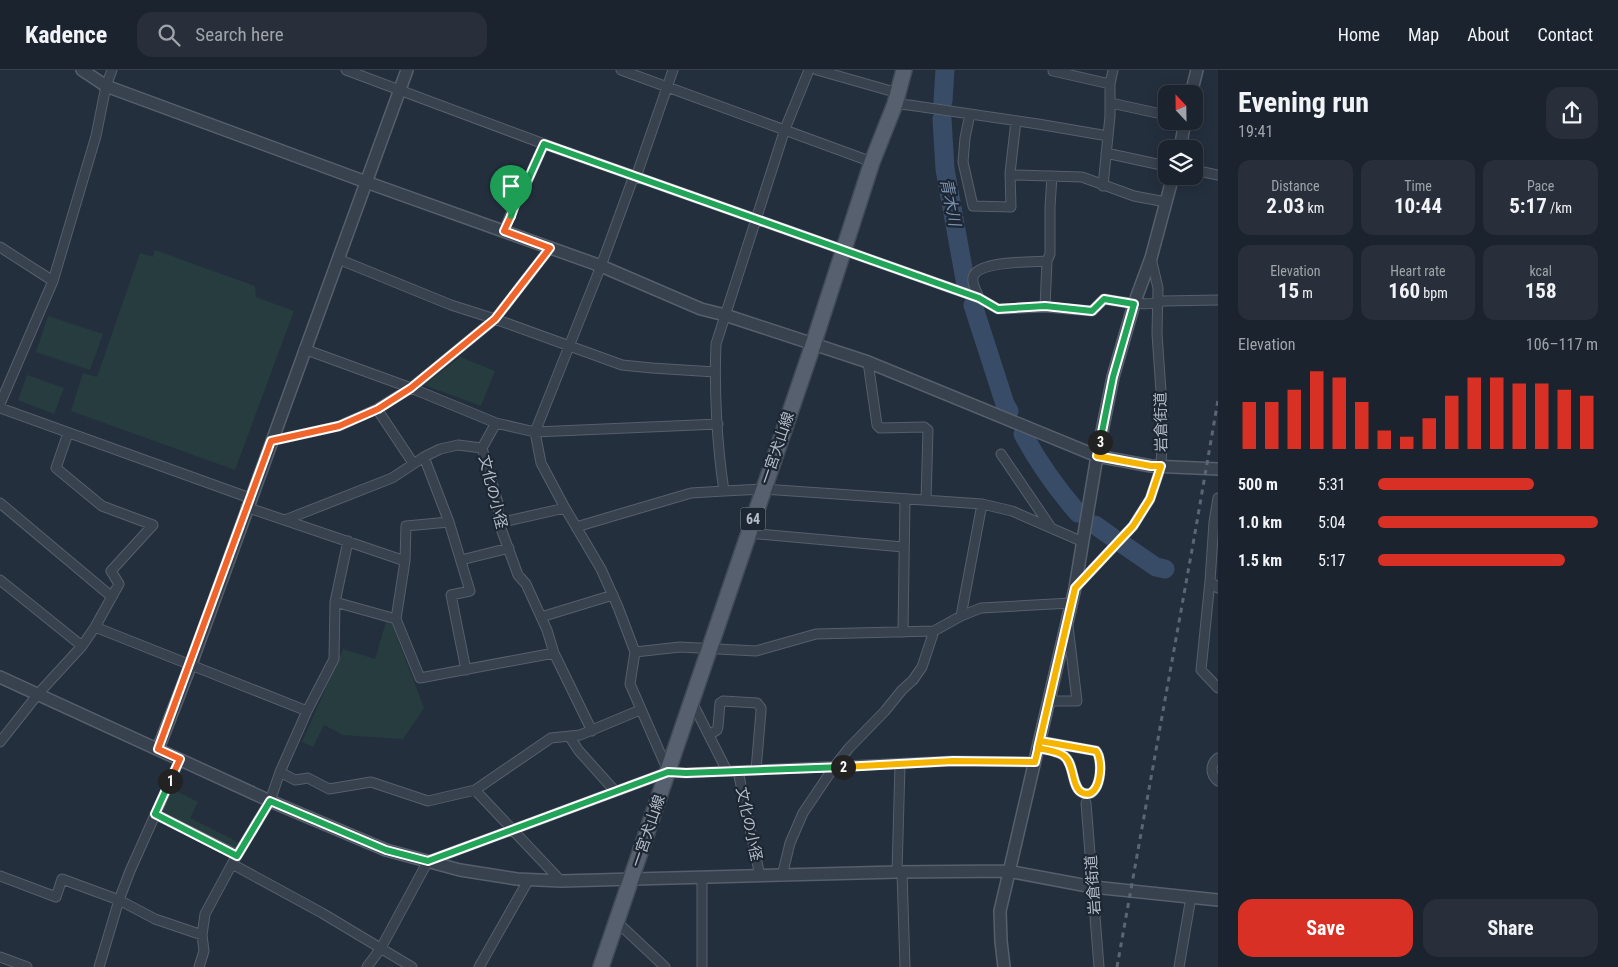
<!DOCTYPE html>
<meta charset="utf-8">
<style>
:root{--surface:#1b232e;--page:#282f3a;--text:#f1f3f6;--muted:#a0a4aa;--line:#39404a;--accent:#d93025}
body{margin:0;font-family:"Roboto Condensed","Noto Sans JP",sans-serif;background:var(--page);color:var(--text);height:100vh;display:flex;flex-direction:column;font-size:19px;white-space:nowrap}
*{box-sizing:border-box;margin:0}
p{font-size:16px;color:var(--muted)}
.icon{flex:none;width:28px;height:28px;fill:none;stroke:currentColor;stroke-width:2;stroke-linecap:round;stroke-linejoin:round}
.map{position:relative;flex:1;overflow:hidden}
.panel{display:flex;flex-direction:column;background:var(--surface);width:400px}
.panel>*{flex:none}
.needle{width:32px;rotate:338deg}
.fabs{position:absolute;left:1158px;top:15px;display:grid;gap:10px}
.fabs a{display:grid;place-items:center;width:45px;height:45px;border-radius:10px;background:var(--surface);box-shadow:0 2px 12px #0003,0 0 0 1px var(--line);font-size:25px}
.pin{position:absolute;display:grid;place-items:center;width:42px;height:42px;color:#fff;margin:-51px -21px;border-radius:50% 50% 50% 0;rotate:-45deg;box-shadow:0 0 5px #0007}
.pin .icon{rotate:45deg}
.km{position:absolute;width:25px;height:25px;margin:-12px;border-radius:50%;background:#222;color:#fff;font-size:14px;line-height:25px;text-align:center}
.round{display:grid;place-items:center;flex:none;width:52px;height:52px;border-radius:15px;background:var(--page)}
.headline{display:flex;align-items:center;justify-content:space-between;height:85px;padding:0 20px}
h1{font-size:28px;font-weight:700;line-height:38px}
.stats{display:grid;grid-template-columns:repeat(3,1fr);gap:8px;height:85px;padding:5px 20px}
.stats div{display:grid;align-content:center;border-radius:12px;background:var(--page);text-align:center}
.stats b{font-size:21px;font-weight:700}
.stats small{font-size:14px;font-weight:400}
.stats p{font-size:14px}
.chart{height:140px;padding:10px 20px}
.chart p{display:flex;justify-content:space-between}
.chart svg{width:100%;height:90px;margin-top:5px;stroke:var(--accent);stroke-width:6}
.cta{display:flex;gap:10px;margin-top:auto;padding:10px 20px}
.cta a{flex:1;height:58px;border-radius:15px;background:var(--accent);color:#fff;font-size:20px;font-weight:700;line-height:58px;text-align:center}
.cta a+a{background:var(--page);color:var(--text)}
ul{padding:0 20px;list-style:none;font-size:16px}
li{display:grid;grid-template-columns:80px 60px 1fr;align-items:center;height:38px}
li i{height:12px;border-radius:6px;background:var(--accent)}
header{display:flex;align-items:center;gap:30px;box-sizing:border-box;height:70px;padding:0 25px;background:var(--surface);border-bottom:1px solid var(--line)}
header strong{font-size:24px}
nav{display:flex;gap:28px;margin-inline-start:auto;font-size:18px}
.search{width:350px;height:45px;background:var(--page);display:flex;align-items:center;gap:12px;box-sizing:border-box;padding:0 18px;border-radius:15px;color:var(--muted);font-size:19px}
main{display:flex;flex:1;min-height:0}
.map>svg:first-child{display:block}
.green{fill:#263c3f}
.lines{fill:none;stroke-linecap:round;stroke-linejoin:round}
.river{stroke:#394c67;stroke-width:19}
.minor-casing{stroke:#565f6c;stroke-width:11}
.tertiary-casing{stroke:#565f6c;stroke-width:14}
.primary-casing{stroke:#414a57;stroke-width:18}
.minor{stroke:#38414e;stroke-width:9}
.tertiary{stroke:#38414e;stroke-width:11}
.primary{stroke:#56606e;stroke-width:15}
.rail{stroke:#5a6575;stroke-width:3;stroke-dasharray:5 5;stroke-linecap:butt}
.split-1-casing{stroke:#fff;stroke-width:10}
.split-2-casing{stroke:#fff;stroke-width:10}
.split-3-casing{stroke:#fff;stroke-width:10}
.split-4-casing{stroke:#fff;stroke-width:10}
.split-1{stroke:#f0652b;stroke-width:6}
.split-2{stroke:#22a559;stroke-width:6}
.split-3{stroke:#f5b400;stroke-width:6}
.split-4{stroke:#22a559;stroke-width:6}
.labels{text-anchor:middle;stroke-width:4.5;stroke-linejoin:round;paint-order:stroke}
.shield{fill:#1d2633;stroke:#878f9c;stroke-width:1}
.shield-label{font-size:14px;font-weight:bold;fill:#b4bcc9}
.street-label{font-size:15px;fill:#b4bcc9;stroke:#1d2633}
.water-label{font-size:16px;font-style:italic;fill:#7c92b1;stroke:#1d2633}
</style>
<header>
<strong>Kadence</strong>
<div class="search"><svg class="icon" aria-label="search" viewBox="0 0 24 24"><circle cx="10" cy="10" r="6"/><path d="M15 15l6 6"/></svg>Search here</div>
<nav><a>Home</a><a>Map</a><a>About</a><a>Contact</a></nav>
</header>
<main>
<div class="map">
<svg width="1218" height="897" viewBox="0 0 1218 897">
<rect width="100%" height="100%" fill="#242f3e"/>
<!-- green -->
<path class="green" d="M155,180L255,216L256,227L294,241L235,400L71,341L83,303L97,307L140,183L153,187Z
M48,246L103,264L90,300L36,282Z
M460,287L495,301L481,336L424,315Z
M27,305L64,318L54,344L18,330Z
M386,552L392,554L424,638L403,669L343,665L324,655L313,677L302,672L343,579L375,589Z
M170,718L198,732L190,748L240,773L235,782L159,743Z"/>
<g class="lines">
<!-- river -->
<path class="river" d="M943,31L945,0
M942,49L945,99L966,215
M973,235L1005,334L1009,341
M1023,364C1038,392 1057,419 1078,443
M1095,455L1112,467
M1121,473L1156,497L1165,499"/>
<defs>
<path id="minor" d="M346,0L544,74L979,228L998,239L1045,237L1092,241L1104,229C1120,232 1148,237 1163,231L1218,230
M621,0L872,92
M817,0L898,23
M1053,0V1L1110,14
M1111,33L1166,45
M895,34L909,35L1038,54L1108,66
M970,44L965,68L963,92L973,136L1011,137L1010,103L1016,51
M1106,83L1166,96
M1194,100L1218,105
M1010,103L1013,105L1082,107L1134,126L1166,132
M1103,116L1110,46V14L1113,0
M504,161L518,126L526,114L544,74
M0,177L53,211
M338,189L451,235L495,249L622,295L652,298L715,302
M1047,191L1050,184V137L1052,106
M979,228C977,222 970,211 974,205C982,191 1031,192 1047,191L1045,237
M304,279L411,318L496,353L535,362L718,354
M868,292L877,355L880,358L924,357L928,360L926,430
M0,334L53,211L96,66L106,16L112,0
M0,338L250,428
M377,339L413,393
M271,371L339,356L377,339L411,318L495,249L550,178
M482,378L498,433L499,453L518,505L526,514L547,560L554,583L592,661
M482,378L496,353
M1001,384L1050,456
M724,421C717,376 714,319 716,274L785,59L809,0
M1218,428L1214,452L1210,511L1218,518
M0,435V433L112,527
M246,437L405,491
M285,450L392,408L424,387L440,379L458,375L482,378
M449,452L470,521L451,525L466,600
M499,453L565,438
M576,457L691,423L724,421L763,419L982,434L1012,441L1083,472
M748,463L903,477
M461,490L509,478
M0,510L82,576
M1210,511L1201,600L1218,618
M1075,518L1133,456L1150,429L1161,396L1163,350L1157,264L1158,218L1151,188
M335,532L396,549L405,491L406,456L449,452L424,387
M961,546L982,434
M541,547L613,525
M396,549L420,608L554,583
M95,557L307,641
M903,562L905,429
M635,582L680,577L756,581L816,564L934,561L961,546L981,538L1071,533
M1049,631H1077L1068,556
M692,632L727,701
M709,665L717,660L718,657L720,633L723,631L757,633L761,638V641L756,700
M569,666L579,681L615,721
M0,672L38,624L82,576L95,557L119,514L111,501L153,455L102,436L56,398L68,363
M1038,678C1046,680 1058,681 1064,686C1075,694 1071,719 1083,723C1101,730 1104,690 1096,681L1040,671
M1218,688C1210,694 1210,705 1218,711
M668,701L630,614L635,582L618,537L601,499L565,438L541,393L535,362L601,196L632,111L636,107L673,0
M738,701L760,806
M280,702L307,641L334,589L335,532L348,471
M475,720L561,811
M1086,733L1099,897
M155,744L237,785
M232,794L322,843L412,897
M897,802L900,695
M902,802L905,897
M0,806L56,827L62,809L119,830L155,849L202,865
M782,806L790,773L803,743L834,697L849,678L885,641L902,620L913,610L922,597L934,561
M702,808V897
M616,851L665,897
M0,887L27,897
M99,897L119,830L130,801L180,689
M199,897L204,881L202,865L205,844L232,794L270,731L280,702L295,710L308,708L329,719L371,712L428,731L475,720L551,668L580,665L640,640
M367,897L381,878L428,791L668,702L686,703L756,700L953,691L1035,692
M479,897L529,809
M1179,897L1191,827"/>
<path id="tertiary" d="M82,0L106,16L366,112L601,196L701,239L725,245L868,292L1097,386L1151,396L1218,399
M1191,24L1197,0
M1180,79L1185,51
M0,607L270,731L386,780L460,800L517,809L561,811L897,802L1008,801L1093,817L1218,830
M158,679L191,594L407,0
M1004,897L1001,871L1000,841L1075,518L1097,386L1113,307L1134,234L1151,188L1173,106"/>
<path id="primary" d="M601,897L813,275L872,92L895,34L904,0"/>
</defs>
<!-- minor casing -->
<use href="#minor" class="minor-casing"/>
<!-- tertiary casing -->
<use href="#tertiary" class="tertiary-casing"/>
<!-- primary casing -->
<use href="#primary" class="primary-casing"/>
<!-- minor -->
<use href="#minor" class="minor"/>
<!-- tertiary -->
<use href="#tertiary" class="tertiary"/>
<!-- primary -->
<use href="#primary" class="primary"/>
<!-- rail -->
<path class="rail" d="M1117,897L1195,463L1218,330"/>
</g>
<g class="lines">
<defs>
<path id="split-1" d="M170,711L180,689L158,679L271,371L339,356L378,339L411,318L495,249L550,178L504,161L511,146"/>
<path id="split-2" d="M170,711L155,744L237,786L270,731L386,780L428,791L668,702L686,703L843,697"/>
<path id="split-3" d="M843,697L953,691L1035,692L1040,671L1096,681C1104,690 1101,730 1083,723C1071,719 1075,694 1064,686C1058,681 1046,680 1038,678L1075,518L1133,456L1150,429L1161,396H1151L1097,386L1100,372"/>
<path id="split-4" d="M511,146L518,126L526,114L544,74L979,228L998,239L1045,236L1092,241L1104,229L1134,234L1113,307L1100,372"/>
</defs>
<!-- split-1 casing -->
<use href="#split-1" class="split-1-casing"/>
<!-- split-2 casing -->
<use href="#split-2" class="split-2-casing"/>
<!-- split-3 casing -->
<use href="#split-3" class="split-3-casing"/>
<!-- split-4 casing -->
<use href="#split-4" class="split-4-casing"/>
<!-- split-1 -->
<use href="#split-1" class="split-1"/>
<!-- split-2 -->
<use href="#split-2" class="split-2"/>
<!-- split-3 -->
<use href="#split-3" class="split-3"/>
<!-- split-4 -->
<use href="#split-4" class="split-4"/>
</g>
<g class="labels">
<!-- shield labels -->
<rect class="shield" x="740.5" y="437.5" width="25" height="23" rx="4"/>
<g class="shield-label">
<text x="753" y="454">64</text>
</g>
<!-- street labels -->
<g class="street-label">
<text transform="translate(1161 352) rotate(-91)" y="5">岩倉街道</text>
<text transform="translate(777 378) rotate(-71)" y="5">一宮犬山線</text>
<text transform="translate(493 422) rotate(76)" y="5">文化の小径</text>
<text transform="translate(749 754) rotate(78)" y="5">文化の小径</text>
<text transform="translate(648 761) rotate(-71)" y="5">一宮犬山線</text>
<text transform="translate(1093 815) rotate(-94)" y="5">岩倉街道</text>
</g>
<!-- water labels -->
<g class="water-label">
<text transform="translate(951 132) rotate(79)" y="6">青木川</text>
</g>
</g>
</svg>
<div class="fabs">
<a><svg class="needle" viewBox="-14 -14 28 28"><path d="M0-13l5 13h-10z" fill="#e53935"/><path d="M0 13l5-13h-10z" fill="#a0a4aa"/></svg></a>
<a><svg class="icon" aria-label="layers" viewBox="0 0 24 24"><path d="M12 4l9 5-9 5-9-5zM3 14l9 5 9-5"/></svg></a>
</div>
<div class="pin" style="left:511px;top:146px;background:#1e9e55"><svg class="icon" aria-label="arrive" viewBox="0 0 24 24"><path d="M6 21V4h12l-3 4 3 4H6"/></svg></div>
<b class="km" style="left:170px;top:711px">1</b>
<b class="km" style="left:843px;top:697px">2</b>
<b class="km" style="left:1100px;top:372px">3</b>
</div>
<section class="panel">
<div class="headline"><div><h1>Evening run</h1><p>19:41</p></div><a class="round"><svg class="icon" aria-label="share" viewBox="0 0 24 24"><path d="M12 15V3M7 8l5-5 5 5M5 13v7h14v-7"/></svg></a></div>
<div class="stats">
<div><p>Distance</p><b>2.03<small> km</small></b></div>
<div><p>Time</p><b>10:44</b></div>
<div><p>Pace</p><b>5:17<small> /km</small></b></div>
</div>
<div class="stats">
<div><p>Elevation</p><b>15<small> m</small></b></div>
<div><p>Heart rate</p><b>160<small> bpm</small></b></div>
<div><p>kcal</p><b>158</b></div>
</div>
<div class="chart"><p><span>Elevation</span>106–117 m</p>
<svg viewBox="0 0 160 44" preserveAspectRatio="none"><path d="M5 44V21M15 44V21M25 44V15M35 44V6M45 44V9M55 44V21M65 44V35M75 44V38M85 44V29M95 44V18M105 44V9M115 44V9M125 44V12M135 44V12M145 44V15M155 44V18"/></svg>
</div>
<ul>
<li><b>500 m</b>5:31<i style="width:71%"></i></li>
<li><b>1.0 km</b>5:04<i style="width:100%"></i></li>
<li><b>1.5 km</b>5:17<i style="width:85%"></i></li>
</ul>
<div class="cta"><a>Save</a><a>Share</a></div>
</section>
</main>
